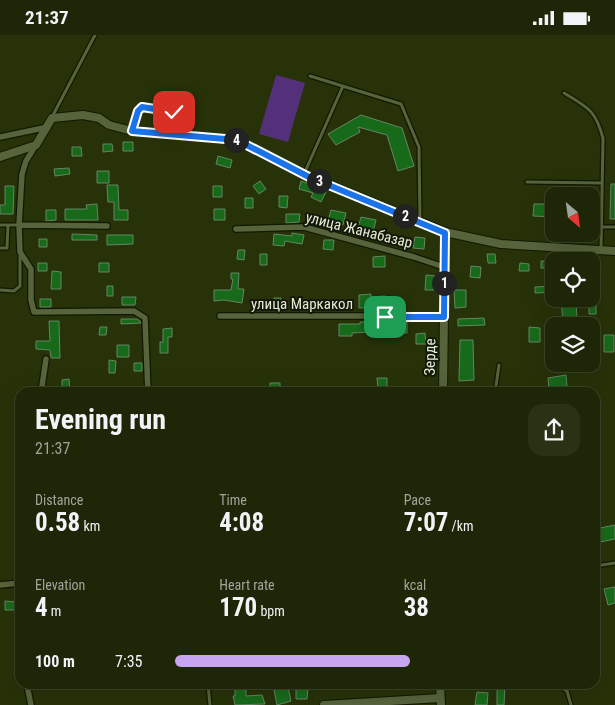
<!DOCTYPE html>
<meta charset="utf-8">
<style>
:root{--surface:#1d2607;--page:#2a3215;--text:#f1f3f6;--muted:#a0a59b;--line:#3b4328;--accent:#c6a6f0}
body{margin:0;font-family:"Roboto Condensed",sans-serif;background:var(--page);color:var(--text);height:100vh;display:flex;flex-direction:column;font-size:19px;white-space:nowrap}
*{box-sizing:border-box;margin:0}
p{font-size:16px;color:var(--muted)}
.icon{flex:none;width:28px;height:28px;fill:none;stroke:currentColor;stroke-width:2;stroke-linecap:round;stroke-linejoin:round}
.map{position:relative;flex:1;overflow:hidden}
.sheet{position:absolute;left:15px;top:352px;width:585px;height:302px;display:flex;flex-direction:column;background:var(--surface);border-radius:15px;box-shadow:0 5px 20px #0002,0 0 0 1px var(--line)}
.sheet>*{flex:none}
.needle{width:32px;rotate:151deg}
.buttons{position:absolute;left:545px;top:152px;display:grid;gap:10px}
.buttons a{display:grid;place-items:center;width:55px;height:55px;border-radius:10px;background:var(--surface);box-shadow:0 5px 20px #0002,0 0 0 1px var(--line);font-size:25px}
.pin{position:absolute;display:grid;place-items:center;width:42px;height:42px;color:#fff;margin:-21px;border-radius:10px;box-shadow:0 2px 8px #0006}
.km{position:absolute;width:25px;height:25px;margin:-12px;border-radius:50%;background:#222;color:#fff;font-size:14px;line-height:25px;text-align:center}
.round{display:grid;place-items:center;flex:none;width:52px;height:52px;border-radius:15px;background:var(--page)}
.overview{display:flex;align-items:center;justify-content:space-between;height:85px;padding:0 20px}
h1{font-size:28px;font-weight:700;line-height:38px}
.stats{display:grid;grid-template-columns:repeat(3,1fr);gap:8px;height:85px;padding:5px 20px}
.stats div{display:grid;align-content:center}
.stats b{font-size:25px;font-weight:700}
.stats small{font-size:14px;font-weight:400}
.stats p{font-size:14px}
ul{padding:0 20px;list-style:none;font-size:16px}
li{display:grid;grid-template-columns:80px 60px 1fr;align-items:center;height:38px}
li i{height:12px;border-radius:6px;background:var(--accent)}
.status{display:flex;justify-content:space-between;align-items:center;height:35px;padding:0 25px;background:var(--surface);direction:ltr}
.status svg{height:14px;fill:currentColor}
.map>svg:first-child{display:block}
.green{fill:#533079}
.building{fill:#186a1b;stroke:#658563}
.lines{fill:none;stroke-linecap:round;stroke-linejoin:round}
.service-casing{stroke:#111900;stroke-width:5.5}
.minor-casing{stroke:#111900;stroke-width:8}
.tertiary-casing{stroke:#111900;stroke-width:10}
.service{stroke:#56633b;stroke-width:3}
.minor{stroke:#56633b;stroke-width:5.5}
.tertiary{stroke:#56633b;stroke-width:8}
.route-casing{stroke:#fff;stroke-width:10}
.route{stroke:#1a73e8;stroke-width:6}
.labels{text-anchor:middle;stroke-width:4;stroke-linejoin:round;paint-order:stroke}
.street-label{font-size:15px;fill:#e3ebd4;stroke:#131808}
</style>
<div class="status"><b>21:37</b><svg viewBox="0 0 49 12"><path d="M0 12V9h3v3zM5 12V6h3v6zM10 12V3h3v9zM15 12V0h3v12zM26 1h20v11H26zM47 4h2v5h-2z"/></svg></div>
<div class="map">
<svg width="615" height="670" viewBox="0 0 615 670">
<rect width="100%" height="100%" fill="#273209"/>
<!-- green -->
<path class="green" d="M276,40L305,48L288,107L259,99Z"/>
<!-- building -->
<path class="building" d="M361,80L402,93L414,131L398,136L387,100L358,92L360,97L336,110L328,99Z
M123,107H133V116H123Z
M103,109H112L113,116L103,117Z
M72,112H81L82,121H72Z
M218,121L232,125L230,133L216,129Z
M69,133L70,139L55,141L54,134Z
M97,136H109V148H97Z
M260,146L266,154L259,159L253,151Z
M301,146L327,155L321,167L311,162L313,158L299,154Z
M611,149H615V184H610Z
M107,150H118L119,175H128V185H114V167H108Z
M5,151H14L13,179H0V170H5Z
M213,151H222V162H213Z
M279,161H288L287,173L279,172Z
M245,163H253V173H245Z
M97,169L98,185H65V174H87L86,170Z
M534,169H554V182L533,181Z
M214,174H225V185H214Z
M46,175H56V185L46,186Z
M331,175L346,178L343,190L328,186Z
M286,179H300L299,187L286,188Z
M361,182L376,185L373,197L358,193Z
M292,198L304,200L302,209L285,206L284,211L273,210L274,199L292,201Z
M72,199L97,200V205H72Z
M107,200H133V209L107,210Z
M415,202L425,203L424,214L413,213Z
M39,204H47V212H39Z
M324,205H334L333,215L323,214Z
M238,215H245L244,225L237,224Z
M260,219H267V230H260Z
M487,219H495L496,228H488Z
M385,221V232H373V222Z
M541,226H554V233H541Z
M38,228H47V236H38Z
M99,228H109V237H99Z
M520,228L529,229V236H519Z
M471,231L481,232L480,243L470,242Z
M52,236L61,237V254H51Z
M231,238H239L238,254H244L242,268L224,265L214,266V255H231L233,244H231Z
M426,240L436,241L435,255H425Z
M107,251H113V261H107Z
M554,251V257L535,258V252Z
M454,255H466V272L455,273Z
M371,259V262L385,261V272L359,273V260Z
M122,262H136L135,270H122Z
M274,263H281L280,272H274Z
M40,264H51V272H40Z
M561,264H576L577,286L563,288Z
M589,268H596V279H589Z
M484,283L485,290L458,291V284Z
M121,284H137L140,286L141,288L121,289Z
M49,286H59L60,323H51L50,315L36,314V306H50Z
M360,287H370V297L352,298V301H339V289H360Z
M397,287H407V298H396Z
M100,292H107L106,300H99Z
M529,292L540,293V307H529Z
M172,293V302H168V318H160V307H163V294Z
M425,298L426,309H416V299Z
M604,300H614V317H604Z
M460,305H473L474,345L459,346Z
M117,310H129V322H117Z
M109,325L116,326L115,338H109Z
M134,328H142V336H134Z
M566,340L567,352L549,354L548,343Z
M377,343H387V353L378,354Z
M69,344L70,357H62V345Z
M270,348H280V358H270Z
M615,490V504L595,508V494Z
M615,552V568L608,570L604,554Z
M5,566L16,567V575H5Z
M235,650H246V661L262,660L265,669L235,670L233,661H235Z
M497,650H505L504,670H497Z
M288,652L291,666L277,670L274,655Z
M296,653H308L307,664H296Z
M477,657L488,658L487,670H475Z"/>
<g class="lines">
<defs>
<path id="service" d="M310,41L401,69L419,112L420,187
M564,58C588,73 595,74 603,103L601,215
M52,82L95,0
M132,95L138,76L142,73L174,77
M304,139L343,51
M527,147L602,148
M0,190H19
M601,192H615
M0,213H7L8,190
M0,255L14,256L20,251V221
M495,358L499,330
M595,531L615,528
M208,650L210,670
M557,650L567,656L571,670"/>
<path id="minor" d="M0,102L48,92
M36,110L26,126L22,139L19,190L20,217L31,234V265L34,277L134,276L145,283L148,358
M19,190L107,191
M236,194L304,192L414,222L444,232
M220,281H444
M41,358L46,324
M0,550L20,548
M27,650L31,670"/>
<path id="tertiary" d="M0,122L36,110L52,83L83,80L99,83L109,90L132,96L237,105L309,142L445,197L501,209L615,216
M443,358L445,197
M440,650L441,670
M324,670L440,663"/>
</defs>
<!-- service casing -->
<use href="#service" class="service-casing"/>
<!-- minor casing -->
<use href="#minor" class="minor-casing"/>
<!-- tertiary casing -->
<use href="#tertiary" class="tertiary-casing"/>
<!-- service -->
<use href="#service" class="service"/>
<!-- minor -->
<use href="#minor" class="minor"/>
<!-- tertiary -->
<use href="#tertiary" class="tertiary"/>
</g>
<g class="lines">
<defs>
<path id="route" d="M174,77L142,72L138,76L132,96L237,105L309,142L445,198L444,282H385"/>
</defs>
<!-- route casing -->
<use href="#route" class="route-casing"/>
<!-- route -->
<use href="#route" class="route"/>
</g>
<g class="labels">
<!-- street labels -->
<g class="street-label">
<text transform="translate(359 195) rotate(14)" y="5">улица Жанабазар</text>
<text x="302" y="274">улица Маркакол</text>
<text transform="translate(430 322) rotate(-89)" y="5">Зерде</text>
</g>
</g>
</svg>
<div class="buttons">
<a><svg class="needle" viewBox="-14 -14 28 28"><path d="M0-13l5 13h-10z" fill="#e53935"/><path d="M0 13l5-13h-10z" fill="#a0a59b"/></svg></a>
<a><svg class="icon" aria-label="locate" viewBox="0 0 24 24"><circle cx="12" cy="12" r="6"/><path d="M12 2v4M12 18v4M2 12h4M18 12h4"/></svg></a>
<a><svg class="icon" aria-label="layers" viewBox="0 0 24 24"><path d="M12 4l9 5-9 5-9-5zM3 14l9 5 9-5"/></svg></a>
</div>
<div class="pin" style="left:385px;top:282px;background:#1e9e55"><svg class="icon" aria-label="arrive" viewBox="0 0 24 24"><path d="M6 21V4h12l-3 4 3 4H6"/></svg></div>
<div class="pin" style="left:174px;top:77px;background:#d93025"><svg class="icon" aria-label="check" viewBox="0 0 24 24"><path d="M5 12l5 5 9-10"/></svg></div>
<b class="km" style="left:444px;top:248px">1</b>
<b class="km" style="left:405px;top:181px">2</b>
<b class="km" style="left:319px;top:146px">3</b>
<b class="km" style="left:236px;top:105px">4</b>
<section class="sheet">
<div class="overview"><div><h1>Evening run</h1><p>21:37</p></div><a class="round"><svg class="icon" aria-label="share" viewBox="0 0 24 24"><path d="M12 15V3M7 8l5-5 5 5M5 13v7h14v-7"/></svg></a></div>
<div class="stats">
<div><p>Distance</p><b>0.58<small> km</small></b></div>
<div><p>Time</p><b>4:08</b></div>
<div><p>Pace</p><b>7:07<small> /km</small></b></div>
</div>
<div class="stats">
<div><p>Elevation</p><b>4<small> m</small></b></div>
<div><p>Heart rate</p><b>170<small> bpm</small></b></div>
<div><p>kcal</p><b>38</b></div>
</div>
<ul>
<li><b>100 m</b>7:35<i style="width:58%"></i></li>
</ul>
</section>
</div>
